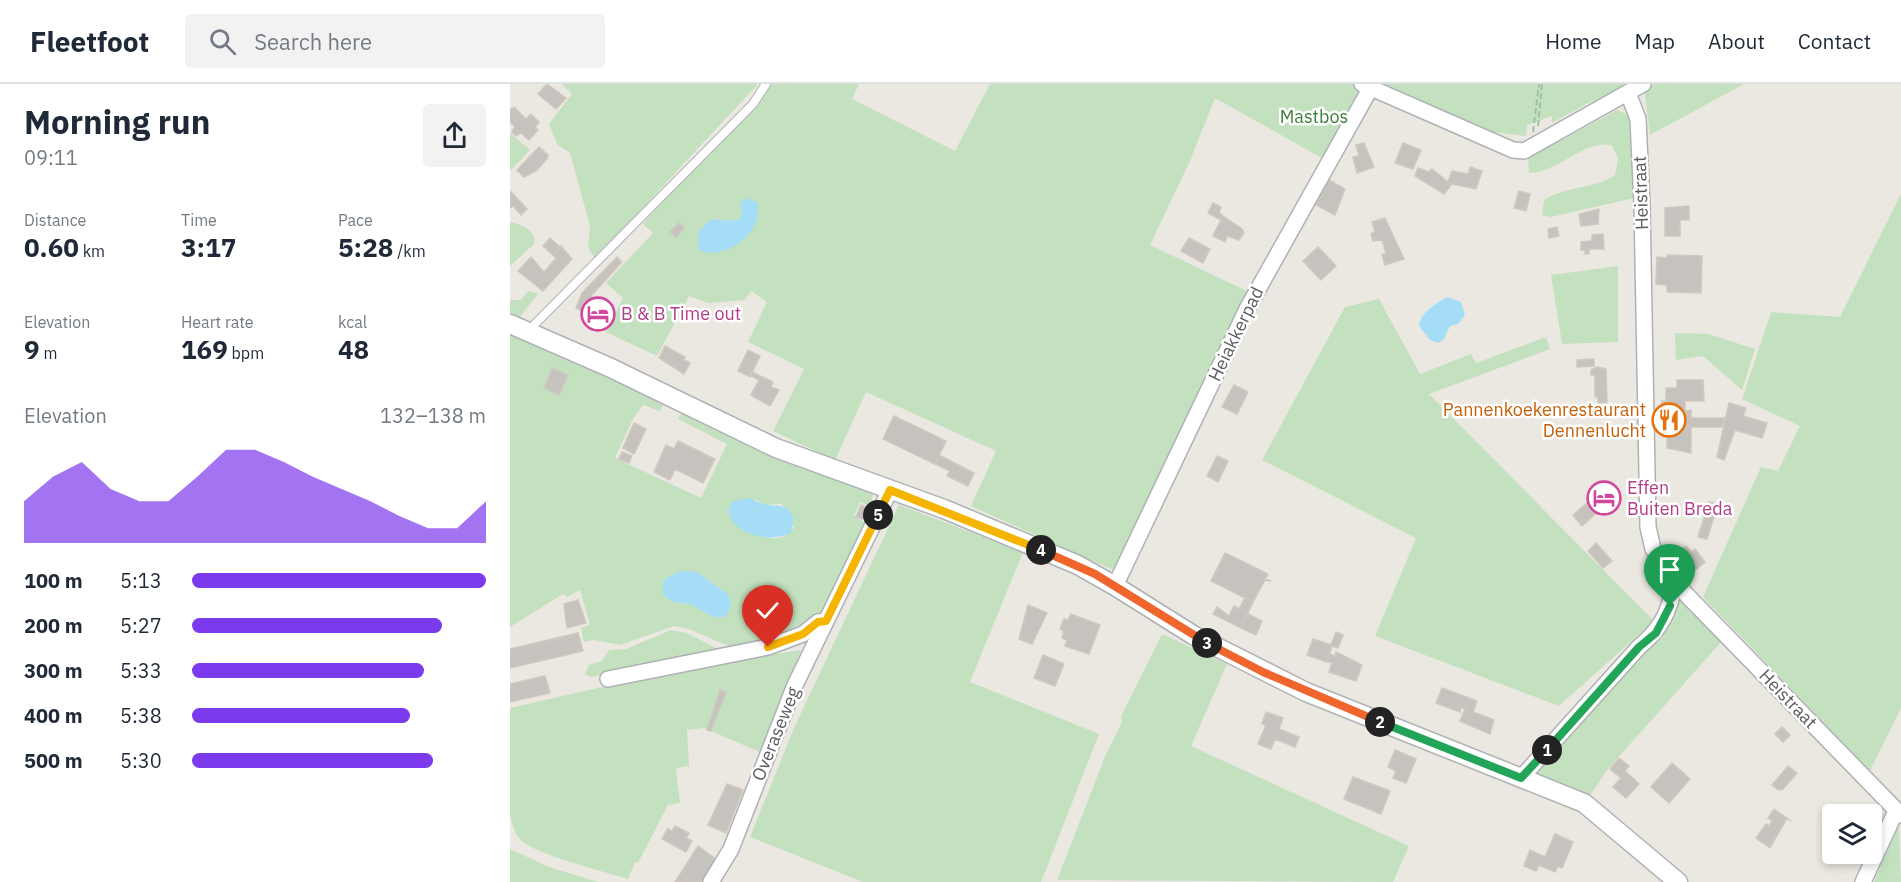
<!DOCTYPE html>
<meta charset="utf-8">
<style>
:root{--surface:#fff;--page:#f2f2f3;--text:#1f2937;--muted:#747a83;--line:#e0e1e3;--accent:#7c3aed}
body{margin:0;font-family:"IBM Plex Sans",sans-serif;background:var(--page);color:var(--text);height:100vh;display:flex;flex-direction:column;font-size:22px;white-space:nowrap}
*{box-sizing:border-box;margin:0}
p{font-size:20px;color:var(--muted)}
.icon{flex:none;width:33px;height:33px;fill:none;stroke:currentColor;stroke-width:2;stroke-linecap:round;stroke-linejoin:round}
.map{position:relative;flex:1;overflow:hidden}
.panel{display:flex;flex-direction:column;background:var(--surface);width:510px}
.panel>*{flex:none}
.controls{position:absolute;left:1312px;top:720px;display:grid;gap:12px}
.controls a{display:grid;place-items:center;width:60px;height:60px;border-radius:6px;background:var(--surface);box-shadow:0 3px 9px #0003;font-size:30px}
.pin{position:absolute;display:grid;place-items:center;width:51px;height:51px;color:#fff;margin:-62px -26px;border-radius:50% 50% 50% 0;rotate:-45deg;box-shadow:0 0 6px #0007}
.pin .icon{rotate:45deg}
.km{position:absolute;width:30px;height:30px;margin:-15px;border-radius:50%;background:#222;color:#fff;font-size:16px;line-height:30px;text-align:center}
.round{display:grid;place-items:center;flex:none;width:63px;height:63px;border-radius:6px;background:var(--page)}
.summary{display:flex;align-items:center;justify-content:space-between;height:102px;padding:0 24px}
h1{font-size:33px;font-weight:700;line-height:45px}
.figures{display:grid;grid-template-columns:repeat(3,1fr);gap:9px;height:102px;padding:6px 24px}
.figures div{display:grid;align-content:center}
.figures b{font-size:26px;font-weight:700}
.figures small{font-size:16px;font-weight:400}
.figures p{font-size:16px}
.chart{height:168px;padding:12px 24px}
.chart p{display:flex;justify-content:space-between}
.chart svg{width:100%;height:108px;margin-top:6px;fill:var(--accent);opacity:.7}
ul{padding:0 24px;list-style:none;font-size:20px}
li{display:grid;grid-template-columns:96px 72px 1fr;align-items:center;height:45px}
li i{height:15px;border-radius:8px;background:var(--accent)}
header{display:flex;align-items:center;gap:36px;box-sizing:border-box;height:84px;padding:0 30px;background:var(--surface);border-bottom:2px solid var(--line)}
header strong{font-size:28px}
nav{display:flex;gap:33px;margin-inline-start:auto;font-size:21px}
.search{width:420px;height:54px;background:var(--page);display:flex;align-items:center;gap:15px;box-sizing:border-box;padding:0 21px;border-radius:6px;color:var(--muted);font-size:22px}
main{display:flex;flex:1;min-height:0}
.map>svg:first-child{display:block}
.green{fill:#c3e1bf;fill-rule:evenodd}
.water{fill:#a5ddf7}
.building{fill:#c6c3be;stroke:#cfc8c0;stroke-width:1.5}
.lines{fill:none;stroke-linecap:round;stroke-linejoin:round}
.service-casing{stroke:#aeb2b5;stroke-width:10}
.minor-casing{stroke:#aeb2b5;stroke-width:18}
.tertiary-casing{stroke:#aeb2b5;stroke-width:21}
.path{stroke:#9bc3a1;stroke-width:2;stroke-dasharray:6 3;stroke-linecap:butt}
.service{stroke:#fff;stroke-width:8}
.minor{stroke:#fff;stroke-width:15}
.tertiary{stroke:#fff;stroke-width:18}
.split-1-casing{stroke:#fff;stroke-width:12}
.split-2-casing{stroke:#fff;stroke-width:12}
.split-3-casing{stroke:#fff;stroke-width:12}
.split-4-casing{stroke:#fff;stroke-width:12}
.split-5-casing{stroke:#fff;stroke-width:12}
.split-6-casing{stroke:#fff;stroke-width:12}
.split-1{stroke:#22a559;stroke-width:8}
.split-2{stroke:#22a559;stroke-width:8}
.split-3{stroke:#f0652b;stroke-width:8}
.split-4{stroke:#f0652b;stroke-width:8}
.split-5{stroke:#f5b400;stroke-width:8}
.split-6{stroke:#f5b400;stroke-width:8}
.labels{text-anchor:middle;stroke-width:5;stroke-linejoin:round;paint-order:stroke}
.park-label{font-size:18px;fill:#407e3b;stroke:#fff}
.street-label{font-size:18px;fill:#595d60;stroke:#fff}
.hotel-label{font-size:18px;fill:#b23c85;stroke:#fff;text-anchor:start}
.food-label{font-size:18px;fill:#c56008;stroke:#fff;text-anchor:end}
</style>
<header>
<strong>Fleetfoot</strong>
<div class="search"><svg class="icon" aria-label="search" viewBox="0 0 24 24"><circle cx="10" cy="10" r="6"/><path d="M15 15l6 6"/></svg>Search here</div>
<nav><a>Home</a><a>Map</a><a>About</a><a>Contact</a></nav>
</header>
<main>
<section class="panel">
<div class="summary"><div><h1>Morning run</h1><p>09:11</p></div><a class="round"><svg class="icon" aria-label="share" viewBox="0 0 24 24"><path d="M12 15V3M7 8l5-5 5 5M5 13v7h14v-7"/></svg></a></div>
<div class="figures">
<div><p>Distance</p><b>0.60<small> km</small></b></div>
<div><p>Time</p><b>3:17</b></div>
<div><p>Pace</p><b>5:28<small> /km</small></b></div>
</div>
<div class="figures">
<div><p>Elevation</p><b>9<small> m</small></b></div>
<div><p>Heart rate</p><b>169<small> bpm</small></b></div>
<div><p>kcal</p><b>48</b></div>
</div>
<div class="chart"><p><span>Elevation</span>132–138 m</p>
<svg viewBox="0 0 160 44" preserveAspectRatio="none"><path d="M0 44V27L10 17L20 11L30 22L40 27L50 27L60 17L70 6L80 6L90 11L100 17L110 22L120 27L130 33L140 38L150 38L160 27V44z"/></svg>
</div>
<ul>
<li><b>100 m</b>5:13<i style="width:100%"></i></li>
<li><b>200 m</b>5:27<i style="width:85%"></i></li>
<li><b>300 m</b>5:33<i style="width:79%"></i></li>
<li><b>400 m</b>5:38<i style="width:74%"></i></li>
<li><b>500 m</b>5:30<i style="width:82%"></i></li>
</ul>
</section>
<div class="map">
<svg width="1391" height="798" viewBox="0 0 1391 798">
<rect width="100%" height="100%" fill="#ebe8e1"/>
<!-- green -->
<path class="green" d="M52,0H248L85,175L78,163L80,142L60,69L47,60L39,40L62,10Z
M256,0H349L342,15L445,67L480,0H852L819,78L705,14L680,77L640,161L741,209L610,489L461,422L486,367L356,308L325,376L263,347L294,285L238,258L257,218L241,207L235,216L198,219L179,212L147,272L96,248L113,214L96,199L143,149L133,140ZM230,125L240,148L188,149C206,125 207,141 229,135L232,130Z
M873,0H1123L1078,19L1042,39V32L1017,41L1016,52L983,48Z
M1141,0H1234L1140,51L1134,3Z
M1107,26L1116,30L1120,35L1124,114L1041,133L1032,131L1034,116C1056,101 1083,106 1105,91L1108,75L1102,61C1073,56 1049,88 1019,89L1018,70L1052,56Z
M0,49L20,66L0,87Z
M1391,110V624L1360,687L1193,513L1251,383L1268,387L1290,342L1232,315L1261,228L1330,233Z
M0,138C12,141 20,143 25,155L24,160L0,182Z
M1108,182V258L1052,260L1041,191Z
M18,207L28,210L9,234L0,229V216H11Z
M869,215L910,290L961,270L966,279L1036,253L1040,265L919,310L1144,537L1049,622L865,552L906,454L752,376L835,223Z
M1165,249L1198,250L1245,265L1232,306L1193,272L1166,276Z
M0,251L154,319L150,327L133,321L123,335L105,374L191,414L217,360L168,335L172,328L288,381L363,410L360,422L350,418L344,432L356,439L314,528L278,552L223,564L179,545L164,542L110,561L84,556L74,558L71,544L80,541L70,506L57,513L53,510L0,543ZM244,415L254,421L272,420L284,443C274,461 253,453 238,448ZM187,488L219,511L203,533L180,520L167,519Z
M389,421L513,468L460,598L589,650L531,798H353L240,753L284,644Z
M1168,504L1212,557L1097,686L1077,716L1022,691L1159,539Z
M161,546L177,549L212,567L81,593L75,590L79,581L92,577L99,566L116,565Z
M652,550L717,580L681,662L899,762L883,798L547,796L596,670L612,638L611,632Z
M291,566L252,669L194,644L177,646L179,682L166,684L170,719L158,721L128,779L125,778L118,795C97,788 22,770 10,755C4,748 1,738 0,729V624L154,589Z
M1389,740L1391,798H1364Z
M0,765L39,783L88,798H0Z"/>
<!-- water -->
<path class="water" d="M235,114L247,118C255,148 216,178 188,166V149C206,125 207,141 229,135L232,130L230,121Z
M937,213L951,218L955,231L948,240L940,242L934,255L928,259L920,256L909,242C911,228 925,220 937,213Z
M238,414C245,416 250,420 257,421C272,423 277,419 284,435L281,449C261,459 224,452 218,427L222,418Z
M170,487L187,488L219,511L221,522L215,533H203L180,520L167,519L155,513L152,506L155,495Z"/>
<!-- building -->
<path class="building" d="M37,0L56,14L46,25L28,10Z
M4,23L16,35L21,30L29,38L25,43L28,46L19,56L11,49L6,52L2,48L5,42L0,38V26Z
M854,59L864,83L847,89L843,73L849,72L846,61Z
M893,59L911,66L903,85L885,79Z
M29,63L38,71L37,75L26,87L14,93L7,86Z
M960,83L972,87L966,105L942,100L934,110L905,92L908,84L919,88L922,85L938,98L942,87L958,90Z
M819,96L835,105L825,131L806,121Z
M0,107L17,125L11,131L3,122L0,124Z
M1009,107L1020,110L1016,127L1004,124Z
M703,119L711,123L709,128L713,132L732,145L734,149L729,156L717,152L715,158L703,152L711,136L698,129Z
M1179,122V136H1170V152H1155V124Z
M1089,125L1088,140L1071,142L1069,130Z
M875,134L894,175L875,181L872,171L876,169L872,156L863,157L861,150L865,147L862,138Z
M169,139L174,144L166,153L160,148Z
M1047,143L1049,152L1039,154L1038,145Z
M1093,150L1094,165H1079V170H1075V166H1071V158L1082,157V151Z
M40,154L50,163L43,171L33,162Z
M679,154L700,165L693,179L671,167Z
M51,162L62,175L33,207L8,187L21,173L34,188L46,174L43,171Z
M808,163L826,182L811,196L793,177Z
M1157,171L1192,172L1191,209L1157,208V201L1146,200L1147,173L1157,174Z
M107,173L112,178L81,212L86,217L83,222L98,228L93,239L66,224L72,209Z
M206,225L221,233L218,238L204,230Z
M155,262L175,273L174,276L180,279L174,290L149,274Z
M238,266L250,272L240,293L228,287Z
M1084,275V282L1067,283V276Z
M1087,283L1096,285L1097,319H1088V313H1085V291H1081V286Z
M42,284L58,291L49,311L34,304Z
M242,288L263,298L261,303L269,306L260,322L241,311L249,296L240,291Z
M1167,296H1193L1194,317H1175V327L1181,326V334H1215L1212,342L1214,343H1181V369L1157,364V353H1153L1152,317H1156V304H1167Z
M724,301L738,308L727,330L712,323Z
M1219,319L1236,324L1233,332L1257,339L1252,354L1225,346L1214,376L1207,373Z
M384,332L436,357L425,380L373,355Z
M124,339L136,345L124,370L113,364Z
M168,357L205,375L193,399L165,385L160,396L144,388L156,361L164,365Z
M112,368L122,372L119,379L109,375Z
M429,371L464,389L458,402L437,392L440,387L425,380Z
M707,372L718,377L708,398L697,392Z
M1093,405L1102,415L1072,442L1063,431Z
M1199,418L1208,420L1197,455L1188,453Z
M351,421L358,424L353,435L346,433Z
M1086,459L1102,477L1093,484L1078,467Z
M1176,462L1182,468L1185,465L1195,478L1180,490L1165,470Z
M715,469L758,490L755,495L761,497L755,496L743,518L701,497Z
M735,514L743,518L731,544L703,530L707,523L719,532L724,522L729,525Z
M68,516L76,539L57,544L54,520Z
M518,521L537,529L522,560L509,555Z
M561,530L590,541L579,570L555,562L557,556L552,554L554,547L550,545L554,535L558,536Z
M738,530L752,537L746,551L731,544Z
M826,548L833,551L828,564L822,562L817,578L797,571L803,555L821,561Z
M68,549L73,567L0,584V565Z
M826,568L852,581L846,597L819,588L822,579L817,577L820,570L825,572Z
M533,571L554,580L545,602L524,594Z
M35,592L40,609L0,618V600Z
M932,604L967,617L963,628L984,636L980,650L950,637L955,625L951,623L950,628L926,619Z
M210,606L216,608L201,647L197,646Z
M756,628L773,634L769,645L789,653L785,663L765,655L761,665L748,660L756,641L752,640Z
M1272,643L1280,651L1273,658L1265,650Z
M885,666L906,675L896,699L883,694L886,687L878,683Z
M1109,674L1119,682L1115,687L1129,700L1116,714L1103,703L1111,694L1100,685Z
M1162,679L1180,695L1159,719L1141,703Z
M1278,682L1287,689L1272,706L1267,705L1262,701Z
M843,693L880,707L871,730L834,715Z
M217,700L233,706L216,749L198,741Z
M1264,725L1281,737L1277,734L1260,764L1246,754L1256,740L1259,742L1262,737L1258,734Z
M165,742L179,749L176,754L182,757L176,768L152,755L158,744L162,747Z
M1045,750L1063,758L1052,784L1048,782L1045,788L1029,781L1026,787L1014,782L1020,766L1035,773Z
M188,762L207,776L193,798H165Z"/>
<g class="lines">
<defs>
<path id="service" d="M18,247L243,20L256,0"/>
<path id="minor" d="M852,0L1003,66L1014,67L1133,0
M1118,9L1128,35L1132,121L1138,443L1143,465L1165,499L1391,731
M605,502L737,225L860,5
M98,595L258,563L293,550L308,538L316,537
M1011,694L1129,563C1152,544 1159,528 1165,499
M201,798L221,765L285,601L380,406
M1353,798L1386,727"/>
<path id="tertiary" d="M0,240L101,284L266,364L434,425L568,481L605,502L683,551L796,608L1074,719L1168,798"/>
</defs>
<!-- service casing -->
<use href="#service" class="service-casing"/>
<!-- minor casing -->
<use href="#minor" class="minor-casing"/>
<!-- tertiary casing -->
<use href="#tertiary" class="tertiary-casing"/>
<!-- path -->
<path class="path" d="M1028,42L1032,0
M1023,48L1029,0"/>
<!-- service -->
<use href="#service" class="service"/>
<!-- minor -->
<use href="#minor" class="minor"/>
<!-- tertiary -->
<use href="#tertiary" class="tertiary"/>
</g>
<g class="lines">
<defs>
<path id="split-1" d="M1037,666L1129,563L1146,549L1160,522"/>
<path id="split-2" d="M870,638L1011,694L1037,666"/>
<path id="split-3" d="M697,559L753,588L870,638"/>
<path id="split-4" d="M531,466L585,490L697,559"/>
<path id="split-5" d="M368,431L380,406L531,466"/>
<path id="split-6" d="M258,563L293,550L308,538L316,537L368,431"/>
</defs>
<!-- split-1 casing -->
<use href="#split-1" class="split-1-casing"/>
<!-- split-2 casing -->
<use href="#split-2" class="split-2-casing"/>
<!-- split-3 casing -->
<use href="#split-3" class="split-3-casing"/>
<!-- split-4 casing -->
<use href="#split-4" class="split-4-casing"/>
<!-- split-5 casing -->
<use href="#split-5" class="split-5-casing"/>
<!-- split-6 casing -->
<use href="#split-6" class="split-6-casing"/>
<!-- split-1 -->
<use href="#split-1" class="split-1"/>
<!-- split-2 -->
<use href="#split-2" class="split-2"/>
<!-- split-3 -->
<use href="#split-3" class="split-3"/>
<!-- split-4 -->
<use href="#split-4" class="split-4"/>
<!-- split-5 -->
<use href="#split-5" class="split-5"/>
<!-- split-6 -->
<use href="#split-6" class="split-6"/>
</g>
<!-- icons -->
<defs>
<symbol id="hotel-ring" viewBox="-11 -11 22 22"><circle r="9.5" fill="#fff" stroke="#d1479c" stroke-width="1.5"/><path d="M-6-4.5h1.5V1H6V5H4.5V3h-9V5H-6ZM-4 0a1.8 1.8 0 1 1 3.6 0ZM.5 0V-2.5h3Q6-2.5 6 0Z" fill="#d1479c"/></symbol>
<symbol id="restaurant-ring" viewBox="-11 -11 22 22"><circle r="9.5" fill="#fff" stroke="#e8710a" stroke-width="1.5"/><path d="M-5-6h1v4h1v-4h1v4h1v-4h1v5L-1.5 .5V6h-2V.5L-5-1ZM5-6V6H3V1.5H1.5Q1.5-4 5-6Z" fill="#e8710a"/></symbol>
</defs>
<g fill-rule="evenodd">
<use href="#hotel-ring" x="69" y="211" width="38" height="38"/>
<use href="#restaurant-ring" x="1140" y="317" width="38" height="38"/>
<use href="#hotel-ring" x="1075" y="395" width="38" height="38"/>
</g>
<g class="labels">
<!-- park labels -->
<g class="park-label">
<text x="804" y="39">Mastbos</text>
</g>
<!-- street labels -->
<g class="street-label">
<text transform="translate(1131 109) rotate(-92)" y="6">Heistraat</text>
<text transform="translate(726 250) rotate(-64)" y="6">Heiakkerpad</text>
<text transform="translate(1278 615) rotate(46)" y="6">Heistraat</text>
<text transform="translate(266 650) rotate(-68)" y="6">Overaseweg</text>
</g>
<!-- hotel labels -->
<g class="hotel-label">
<text x="111" y="236">B &amp; B Time out</text>
<text x="1117" y="410">Effen<tspan x="1117" dy="21">Buiten Breda</tspan></text>
</g>
<!-- food labels -->
<g class="food-label">
<text x="1136" y="332">Pannenkoekenrestaurant<tspan x="1136" dy="21">Dennenlucht</tspan></text>
</g>
</g>
</svg>
<div class="controls">
<a><svg class="icon" aria-label="layers" viewBox="0 0 24 24"><path d="M12 4l9 5-9 5-9-5zM3 14l9 5 9-5"/></svg></a>
</div>
<div class="pin" style="left:1160px;top:522px;background:#1e9e55"><svg class="icon" aria-label="arrive" viewBox="0 0 24 24"><path d="M6 21V4h12l-3 4 3 4H6"/></svg></div>
<div class="pin" style="left:258px;top:563px;background:#d93025"><svg class="icon" aria-label="check" viewBox="0 0 24 24"><path d="M5 12l5 5 9-10"/></svg></div>
<b class="km" style="left:1037px;top:666px">1</b>
<b class="km" style="left:870px;top:638px">2</b>
<b class="km" style="left:697px;top:559px">3</b>
<b class="km" style="left:531px;top:466px">4</b>
<b class="km" style="left:368px;top:431px">5</b>
</div>
</main>
